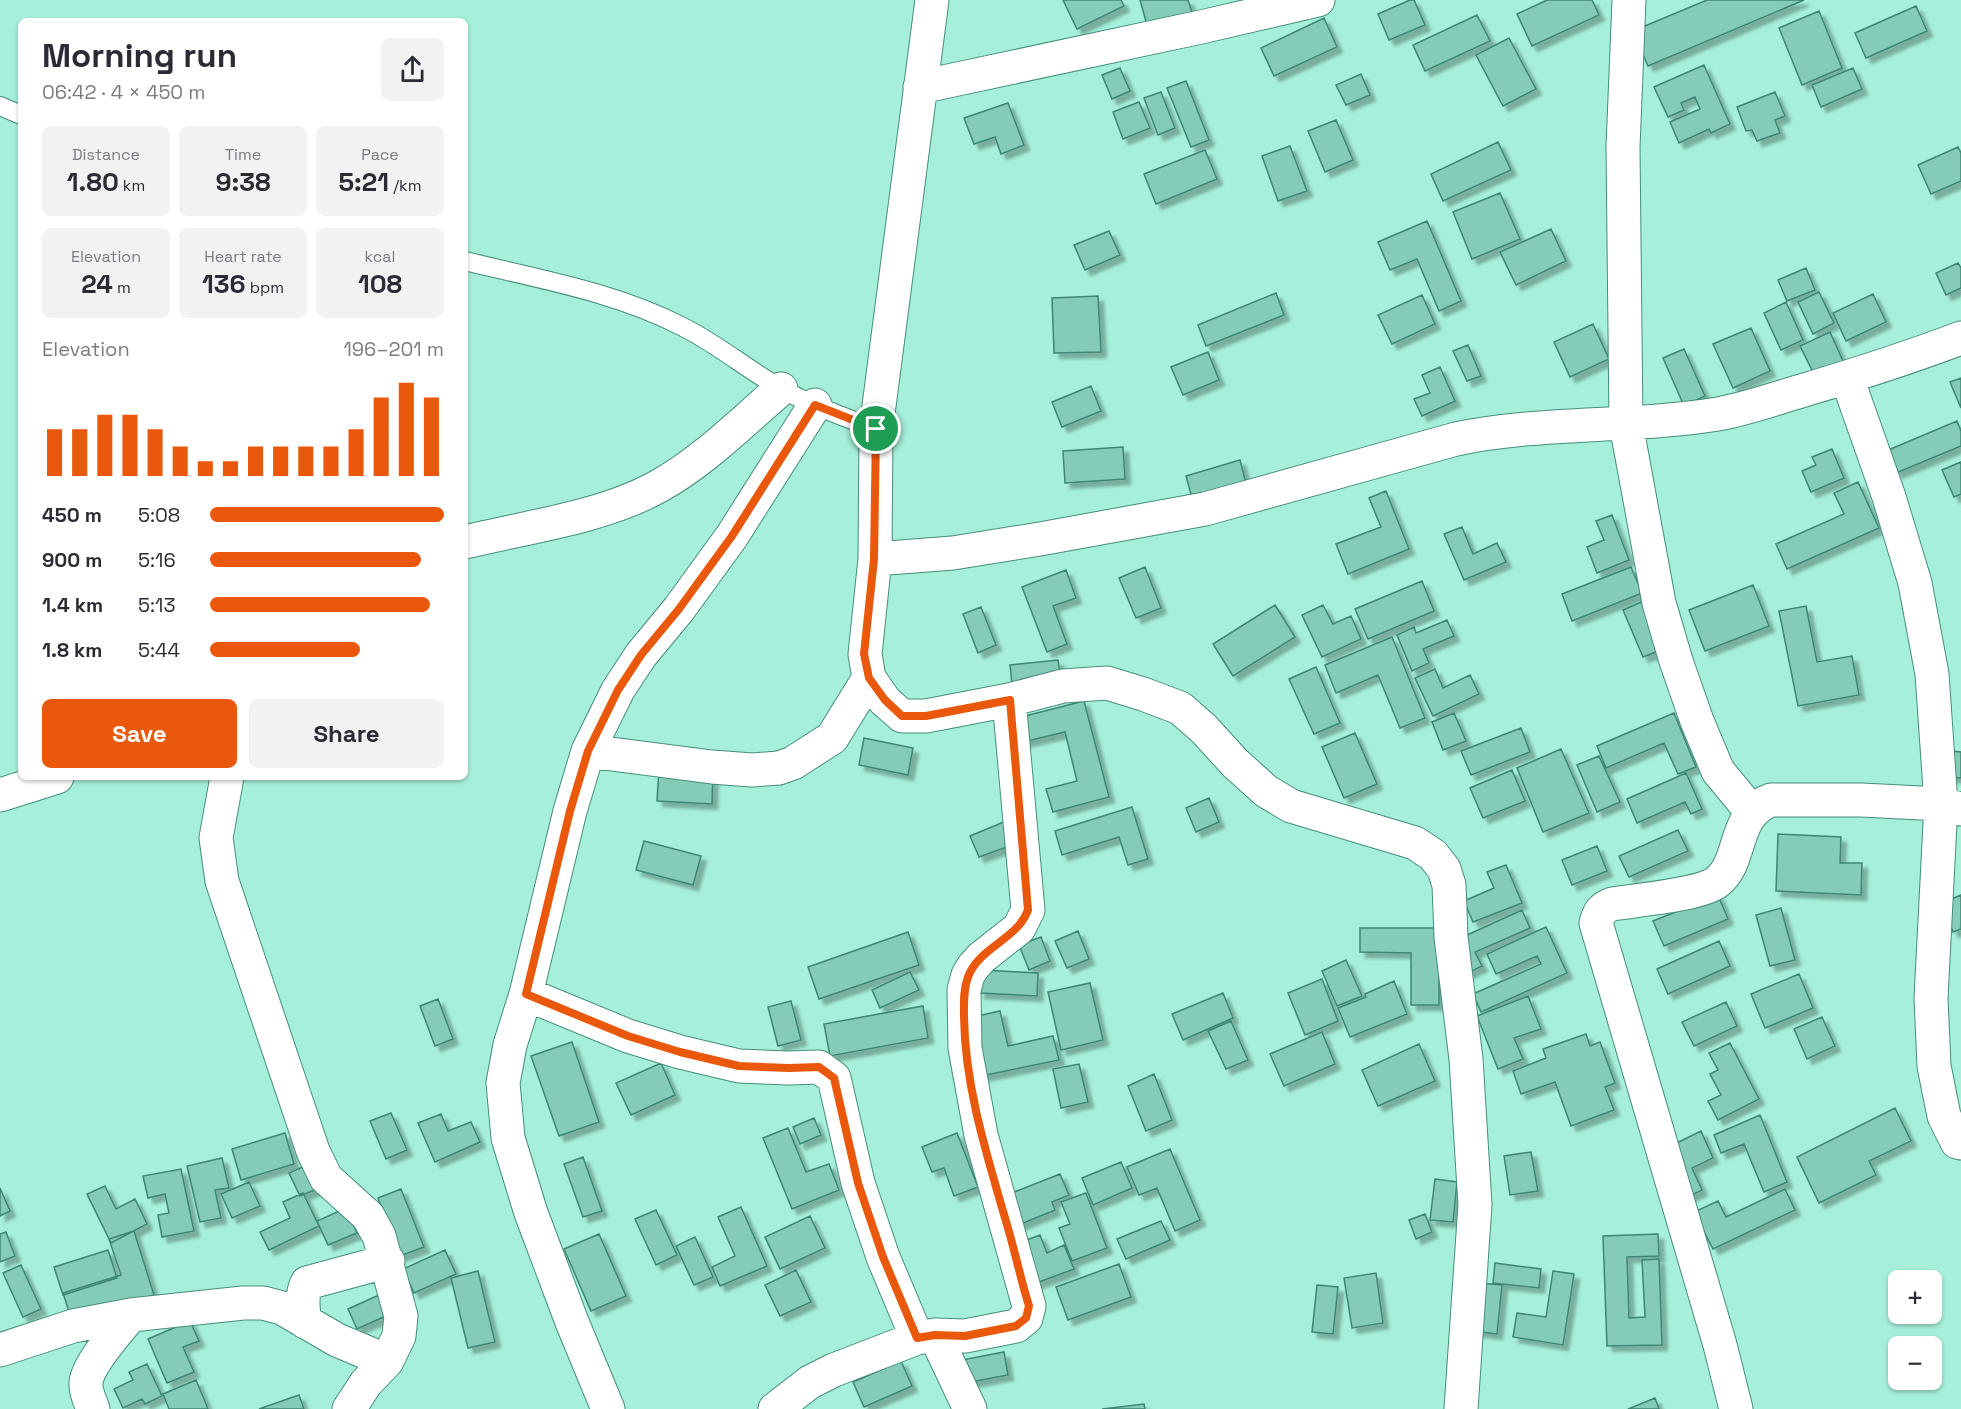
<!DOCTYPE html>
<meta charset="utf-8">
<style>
:root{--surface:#fff;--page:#f2f2f3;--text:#2b2b33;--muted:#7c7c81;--accent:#ea580c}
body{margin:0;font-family:"Space Grotesk",sans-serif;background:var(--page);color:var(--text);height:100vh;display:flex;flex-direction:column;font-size:22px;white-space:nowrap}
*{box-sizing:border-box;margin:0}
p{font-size:20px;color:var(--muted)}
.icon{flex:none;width:33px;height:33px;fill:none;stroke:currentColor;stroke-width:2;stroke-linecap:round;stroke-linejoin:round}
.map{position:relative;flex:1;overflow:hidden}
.side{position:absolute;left:18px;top:18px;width:450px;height:762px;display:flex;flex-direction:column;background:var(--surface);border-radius:9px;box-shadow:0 2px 4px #0004}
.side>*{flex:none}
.fabs{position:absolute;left:1888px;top:1270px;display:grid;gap:12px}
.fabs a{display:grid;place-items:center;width:54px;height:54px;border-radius:9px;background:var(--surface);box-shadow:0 2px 4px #0004;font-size:30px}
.pin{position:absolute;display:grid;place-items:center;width:51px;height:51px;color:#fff;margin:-26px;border:3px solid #fff;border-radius:50%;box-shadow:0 2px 6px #0007}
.round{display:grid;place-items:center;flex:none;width:63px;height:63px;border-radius:9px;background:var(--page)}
.summary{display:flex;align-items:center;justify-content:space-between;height:102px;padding:0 24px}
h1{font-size:33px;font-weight:600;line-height:45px}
.metrics{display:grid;grid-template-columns:repeat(3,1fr);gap:9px;height:102px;padding:6px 24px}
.metrics div{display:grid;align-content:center;border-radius:9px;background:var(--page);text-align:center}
.metrics b{font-size:26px;font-weight:600}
.metrics small{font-size:16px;font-weight:400}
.metrics p{font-size:16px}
.chart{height:168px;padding:12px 24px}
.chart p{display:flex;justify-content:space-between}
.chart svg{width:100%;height:108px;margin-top:6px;stroke:var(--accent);stroke-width:6}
.button{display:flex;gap:12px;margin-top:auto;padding:12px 24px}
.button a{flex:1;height:69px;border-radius:9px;background:var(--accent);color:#fff;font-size:24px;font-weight:600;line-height:69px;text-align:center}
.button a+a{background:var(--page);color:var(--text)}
ul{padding:0 24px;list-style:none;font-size:20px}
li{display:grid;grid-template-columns:96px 72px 1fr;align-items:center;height:45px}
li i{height:15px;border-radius:8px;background:var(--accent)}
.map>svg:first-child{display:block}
.building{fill:#84ccb8;stroke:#3e8674;stroke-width:1.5;filter:url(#shadow)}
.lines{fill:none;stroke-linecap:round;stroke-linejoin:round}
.lane-casing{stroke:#458e7b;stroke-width:20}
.street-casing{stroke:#458e7b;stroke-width:35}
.lane{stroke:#fff;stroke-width:18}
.street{stroke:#fff;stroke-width:33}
.route-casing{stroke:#fff;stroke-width:12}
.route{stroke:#ea580c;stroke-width:8}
</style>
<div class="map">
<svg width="1961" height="1409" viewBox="0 0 1961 1409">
<defs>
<filter id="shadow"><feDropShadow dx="5.5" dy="5.5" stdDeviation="1.5" flood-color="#0004"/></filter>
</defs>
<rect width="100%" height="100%" fill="#a6efda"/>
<!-- building -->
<path class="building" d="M1063,0H1121L1124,6L1077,29Z
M1140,0H1188L1192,12L1147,25Z
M1410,0H1414L1425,25L1389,40L1378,14Z
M1547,0H1592L1599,15L1532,46L1517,14Z
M1707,0H1804L1648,66L1633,31Z
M1916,6L1927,31L1866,58L1855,33Z
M1819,11L1842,68L1802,85L1779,28Z
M1477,15L1490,41L1425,71L1413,45Z
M1324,18L1337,47L1274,76L1261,48Z
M1509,38L1536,89L1503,106L1476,55Z
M1704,65L1730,124L1711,133L1709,129L1679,143L1670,122L1700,109L1695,97L1681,103L1684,110L1668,117L1654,87Z
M1120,68L1130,91L1112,99L1102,75Z
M1853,68L1862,89L1821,107L1812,85Z
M1361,74L1370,95L1346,105L1336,85Z
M1186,81L1209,140L1191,147L1167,88Z
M1161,92L1175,128L1158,135L1144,98Z
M1775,92L1785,116L1775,120L1780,133L1757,141L1752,130L1746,131L1737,107Z
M1139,102L1150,128L1123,139L1113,112Z
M1008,103L1024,145L1001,154L995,137L974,144L964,118Z
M1336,120L1353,160L1325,172L1308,131Z
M1498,142L1511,170L1443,201L1431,174Z
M1290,146L1307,191L1278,201L1262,156Z
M1958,147L1961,153V181L1931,194L1918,165Z
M1205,150L1217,179L1156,204L1144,174Z
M1500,193L1520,239L1472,259L1453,212Z
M1427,221L1461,301L1439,311L1417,259L1390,270L1378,242Z
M1551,229L1566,261L1516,285L1500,252Z
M1109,231L1120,255L1085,270L1074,245Z
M1958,263L1961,268V288L1946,295L1936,273Z
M1806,268L1815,290L1787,301L1778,280Z
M1819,292L1834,323L1813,334L1798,302Z
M1276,293L1284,315L1206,346L1198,325Z
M1873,294L1886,322L1846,341L1833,313Z
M1422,295L1435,324L1392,344L1378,315Z
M1098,296L1101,352L1054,353L1052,298Z
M1786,302L1803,340L1781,350L1764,313Z
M1593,324L1609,359L1570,377L1554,342Z
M1751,328L1770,371L1733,388L1713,344Z
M1830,332L1843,361L1814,374L1800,346Z
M1468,345L1481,376L1467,381L1453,351Z
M1684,349L1705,396L1684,406L1663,358Z
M1208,352L1219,380L1183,395L1171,367Z
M1440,367L1455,401L1422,416L1414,399L1430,393L1422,375Z
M1961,378V408L1950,382Z
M1091,386L1101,411L1062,427L1052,402Z
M1957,421L1961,431V446L1896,473L1886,451Z
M1123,447L1125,479L1065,483L1063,451Z
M1832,449L1844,478L1811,492L1802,471L1816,465L1812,457Z
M1240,460L1247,487L1193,502L1186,476Z
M1961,462V494L1954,497L1942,470Z
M1858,482L1879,528L1787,569L1776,544L1844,514L1834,493Z
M1386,491L1409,549L1348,574L1336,544L1381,527L1369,498Z
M1612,515L1629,560L1597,573L1587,547L1604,540L1596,521Z
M1462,527L1473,554L1497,543L1506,562L1464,580L1444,534Z
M1145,567L1161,608L1136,618L1119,578Z
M1631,567L1642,593L1572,621L1562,594Z
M1066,570L1076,598L1053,606L1067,644L1047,652L1022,587Z
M1422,581L1434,611L1368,639L1355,609Z
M1753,585L1769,626L1705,651L1689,610Z
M1646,600L1666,648L1643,657L1623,610Z
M1275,605L1295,637L1233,676L1213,644Z
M1323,605L1333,624L1351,616L1361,639L1322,657L1302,615Z
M1806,606L1817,662L1852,656L1859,695L1798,706L1779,611Z
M981,607L996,645L978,653L963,614Z
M1447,620L1454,636L1423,649L1429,663L1412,671L1397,635L1414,627L1416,633Z
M1392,637L1425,718L1400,728L1378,675L1336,693L1325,665Z
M1058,660L1061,680L1012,685L1010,665Z
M1316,667L1340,723L1314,734L1289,679Z
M1435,669L1443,688L1470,675L1479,694L1433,716L1415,678Z
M1084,701L1109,797L1053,812L1046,789L1077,781L1065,732L1023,742L1017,718Z
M1454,713L1466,741L1443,750L1432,722Z
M1674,713L1696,767L1678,774L1664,743L1606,768L1597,746Z
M1521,728L1530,752L1471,775L1461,751Z
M1355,733L1377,784L1344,798L1322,747Z
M864,738L913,748L908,775L859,765Z
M1561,749L1589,813L1543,832L1517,768Z
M1952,751L1961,752V778L1949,777Z
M1599,756L1620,802L1597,812L1577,765Z
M659,770L713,772L712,804L657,801Z
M1512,770L1525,801L1483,818L1470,788Z
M1686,773L1702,809L1691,814L1685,802L1637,823L1627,799Z
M1209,798L1219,822L1196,832L1186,808Z
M1132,807L1148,859L1128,865L1119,837L1062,855L1055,831Z
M1006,821L1015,844L979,857L970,836Z
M1678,830L1688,851L1629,877L1619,856Z
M1778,834L1841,837L1840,863H1862L1861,895L1776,891Z
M644,841L701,856L693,885L636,870Z
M1597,846L1607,871L1572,885L1562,860Z
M1506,865L1522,903L1473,922L1464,901L1494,888L1487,872Z
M1718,895L1728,919L1664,946L1653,921Z
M1961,895V929L1953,932L1942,903Z
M1781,908L1795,960L1770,966L1756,915Z
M1522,910L1530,928L1475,952L1482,966L1468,973L1454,941Z
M1546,927L1567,973L1481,1012L1473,994L1541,964L1537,956L1496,974L1487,954Z
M1360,928H1439V1005H1411V953L1360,952Z
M1078,931L1089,959L1067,968L1055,941Z
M908,932L919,965L819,999L808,967Z
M1041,937L1050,961L1029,970L1019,945Z
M1719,941L1730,966L1668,994L1657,969Z
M1346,960L1362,996L1337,1006L1322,971Z
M981,970L1038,973L1037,996L979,993Z
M910,972L919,990L880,1008L872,990Z
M1799,974L1813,1008L1765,1028L1751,994Z
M1322,979L1338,1021L1305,1035L1288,993Z
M1394,981L1407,1014L1350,1037L1338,1008L1366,997L1365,994Z
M1090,983L1103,1040L1061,1050L1048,992Z
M1223,993L1233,1018L1183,1040L1172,1014Z
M1528,996L1541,1029L1514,1038L1523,1059L1498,1069L1477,1016Z
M438,999L453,1039L435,1046L420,1006Z
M791,1001L801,1040L778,1046L768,1007Z
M1726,1002L1737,1026L1694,1046L1682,1022Z
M923,1006L928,1038L830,1056L824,1024Z
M1000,1011L1008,1046L1053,1036L1059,1060L981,1076L969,1018Z
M1822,1017L1835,1046L1807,1059L1794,1029Z
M1231,1021L1248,1060L1226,1069L1208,1031Z
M1322,1032L1335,1064L1284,1086L1270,1054Z
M1586,1034L1590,1046L1600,1042L1615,1083L1605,1087L1614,1110L1571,1126L1555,1082L1521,1094L1513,1071L1546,1058L1543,1049Z
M572,1042L599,1122L559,1136L531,1056Z
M1730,1043L1759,1099L1718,1120L1708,1101L1721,1095L1710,1074L1718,1070L1709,1053Z
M1419,1044L1435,1081L1378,1106L1362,1070Z
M661,1063L675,1095L631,1115L616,1083Z
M1079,1064L1088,1102L1061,1108L1053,1069Z
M1154,1074L1172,1120L1146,1131L1128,1086Z
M1895,1108L1911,1141L1869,1161L1876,1175L1819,1203L1797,1157Z
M391,1113L407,1150L386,1159L370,1121Z
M441,1114L448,1131L471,1122L480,1142L435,1162L418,1123Z
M1760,1115L1787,1182L1764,1192L1744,1144L1721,1153L1714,1135Z
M814,1118L821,1135L800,1144L793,1127Z
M788,1128L806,1172L829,1164L839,1190L792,1209L763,1138Z
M1701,1131L1713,1158L1692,1168L1702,1190L1682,1200L1660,1151Z
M285,1133L294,1164L241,1180L232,1149Z
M957,1133L978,1187L954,1196L944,1168L932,1172L922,1147Z
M1170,1149L1200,1220L1175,1231L1157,1188L1139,1195L1127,1167Z
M1531,1152L1538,1191L1510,1195L1504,1156Z
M583,1157L602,1211L583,1217L564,1164Z
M222,1158L229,1188L215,1190L221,1218L200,1222L187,1166Z
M1121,1162L1132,1188L1093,1205L1082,1178Z
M307,1165L317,1189L300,1196L289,1173Z
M181,1169L194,1231L162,1237L158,1215L169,1213L165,1194L148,1198L143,1176Z
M1060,1174L1069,1195L1052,1202L1055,1210L1016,1226L1004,1196Z
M1435,1179L1457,1182L1453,1222L1430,1220Z
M249,1182L260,1206L232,1218L221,1194Z
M105,1186L116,1209L135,1199L147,1224L111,1243L87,1194Z
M0,1188L10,1211L0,1216Z
M401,1189L424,1247L400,1256L378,1198Z
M1785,1189L1795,1210L1713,1249L1694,1212L1718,1201L1726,1217Z
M303,1193L319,1226L269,1250L260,1232L290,1218L283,1202Z
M1086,1193L1107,1248L1072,1261L1059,1228L1070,1224L1061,1202Z
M741,1207L767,1266L720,1286L712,1267L735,1256L718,1217Z
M346,1208L357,1233L328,1245L317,1221Z
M656,1210L677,1255L656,1265L635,1219Z
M1425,1214L1432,1232L1416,1239L1409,1220Z
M810,1216L825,1248L780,1269L765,1237Z
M1161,1221L1170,1240L1126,1259L1117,1239Z
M134,1231L154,1295L72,1321L63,1293L121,1275L109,1239Z
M6,1232L15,1256L0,1262V1234Z
M599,1234L626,1296L591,1311L564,1249Z
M1658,1234L1659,1256L1627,1257L1629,1318L1645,1317L1642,1260L1659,1259L1662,1345L1607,1346L1603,1236Z
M1040,1235L1047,1253L1064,1245L1074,1269L1031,1285L1016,1244Z
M695,1237L713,1277L694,1285L676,1246Z
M108,1250L117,1278L63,1295L54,1267Z
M445,1250L456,1274L414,1293L403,1269Z
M1495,1263L1541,1269L1539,1288L1493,1283Z
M1119,1264L1131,1297L1068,1320L1056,1287Z
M21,1265L41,1309L23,1317L3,1273Z
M796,1270L811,1302L780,1316L765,1285Z
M478,1271L495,1342L468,1348L451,1278Z
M1553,1271L1574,1274L1563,1345L1513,1337L1517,1313L1546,1317Z
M1376,1273L1383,1323L1352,1328L1344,1278Z
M1478,1283L1502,1285L1497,1334L1473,1331Z
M1317,1285L1338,1287L1333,1334L1312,1332Z
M379,1295L388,1315L357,1329L348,1309Z
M190,1321L199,1341L183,1347L194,1372L167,1383L148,1339Z
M1004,1352L1008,1375L965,1383L962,1360Z
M901,1361L912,1386L864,1407L853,1382Z
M147,1364L162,1396L145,1404L142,1399L123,1408L114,1389L133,1380L129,1372Z
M196,1380L208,1409H169L163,1394Z
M299,1395L304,1409H259Z
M1655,1398L1659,1409H1628Z
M1144,1404L1145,1409H1102Z"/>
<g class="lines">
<defs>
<path id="lane" d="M0,106L21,115
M465,261C538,279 616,292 683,327C717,344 747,369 780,388C810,405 844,417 876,429"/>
<path id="street" d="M932,0L876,429L875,559L865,654L869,678L885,701L902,716H926L1009,700L1063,686L1107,683L1143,694L1180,708L1204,729L1235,763L1266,791L1291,806L1415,843L1433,855L1444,869L1449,885L1451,937L1466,1059L1475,1205L1461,1409
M1629,0L1623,147L1626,424L1659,603L1676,661L1697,721L1718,771L1751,811
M920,87L1201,27L1318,0
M1847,378L1889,497L1915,583L1932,674L1941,804L1931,998L1934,1066L1944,1116L1957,1142L1961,1143
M465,542C527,527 604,517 659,486C704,461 742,422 781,389
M875,559L953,553L1040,539L1205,509L1456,439C1542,421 1631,428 1718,414C1746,409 1774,399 1801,391C1855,375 1908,358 1961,338
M588,751L712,767L752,770L779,768L793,763L832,738L869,678
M227,777L216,838L222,881L313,1151L326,1178L368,1216L379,1236L401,1316L399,1336L387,1361L366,1383L349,1409
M0,795L57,777
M526,994L628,1036L680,1052L739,1066L789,1068L819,1067L834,1078L858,1183L883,1257L917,1338
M305,1322C303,1309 301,1295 307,1283L388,1261
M935,1335L970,1409
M0,1350L73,1326L131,1315L243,1303H263L282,1308L337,1340L387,1361
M93,1409C90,1401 85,1390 86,1382C89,1362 119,1330 131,1315
M608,1409L572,1322L531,1213L508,1138L503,1083L510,1045L526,994L570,811L588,751L618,690L641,655L679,609L732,536L815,405
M775,1409L810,1382L834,1370L917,1338L935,1335L965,1336L1016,1326L1026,1318L1029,1306L981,1135L965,1048L964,990L968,975L973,967L981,958L1019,928L1028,910L1009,700
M1736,1409L1720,1345L1596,923C1599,912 1602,908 1612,904C1636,900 1700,895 1717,882C1744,861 1731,815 1771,800H1861L1941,804L1961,809"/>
</defs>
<!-- lane casing -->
<use href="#lane" class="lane-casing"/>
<!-- street casing -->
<use href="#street" class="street-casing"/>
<!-- lane -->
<use href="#lane" class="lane"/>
<!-- street -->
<use href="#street" class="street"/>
</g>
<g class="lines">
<defs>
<path id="route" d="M815,405L876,429L874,559L864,654L869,678L885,700L902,716H926L1010,700L1028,910C1017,940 979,947 968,977C963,990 964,1004 964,1017C965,1086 986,1152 1005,1218C1014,1247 1020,1277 1029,1306L1026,1318L1016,1326L965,1336L935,1335L917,1338L883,1257L858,1183L834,1078L819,1067L789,1068L739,1066L680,1052L628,1036L526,994L570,811L588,751L618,690L641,655L679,609L732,536Z"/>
</defs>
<!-- route casing -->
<use href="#route" class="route-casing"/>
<!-- route -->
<use href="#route" class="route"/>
</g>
</svg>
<div class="fabs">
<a>+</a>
<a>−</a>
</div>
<div class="pin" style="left:876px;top:429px;background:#1e9e55"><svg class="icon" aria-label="arrive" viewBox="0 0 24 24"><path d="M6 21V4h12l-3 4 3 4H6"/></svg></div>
<section class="side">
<div class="summary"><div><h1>Morning run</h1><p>06:42 · 4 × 450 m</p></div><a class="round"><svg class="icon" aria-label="share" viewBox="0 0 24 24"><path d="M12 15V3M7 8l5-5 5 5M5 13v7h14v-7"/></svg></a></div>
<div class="metrics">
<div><p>Distance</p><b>1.80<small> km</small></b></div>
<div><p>Time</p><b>9:38</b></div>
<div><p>Pace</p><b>5:21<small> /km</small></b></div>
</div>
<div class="metrics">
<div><p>Elevation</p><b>24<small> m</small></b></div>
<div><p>Heart rate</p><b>136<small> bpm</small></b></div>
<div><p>kcal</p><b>108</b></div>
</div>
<div class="chart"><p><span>Elevation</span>196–201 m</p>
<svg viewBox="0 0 160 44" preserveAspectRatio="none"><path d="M5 44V25M15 44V25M25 44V19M35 44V19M45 44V25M55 44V32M65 44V38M75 44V38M85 44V32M95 44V32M105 44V32M115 44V32M125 44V25M135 44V12M145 44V6M155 44V12"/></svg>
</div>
<ul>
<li><b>450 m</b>5:08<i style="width:100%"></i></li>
<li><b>900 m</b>5:16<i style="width:90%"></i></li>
<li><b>1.4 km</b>5:13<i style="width:94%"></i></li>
<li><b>1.8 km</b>5:44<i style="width:64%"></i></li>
</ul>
<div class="button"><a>Save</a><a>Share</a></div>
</section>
</div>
